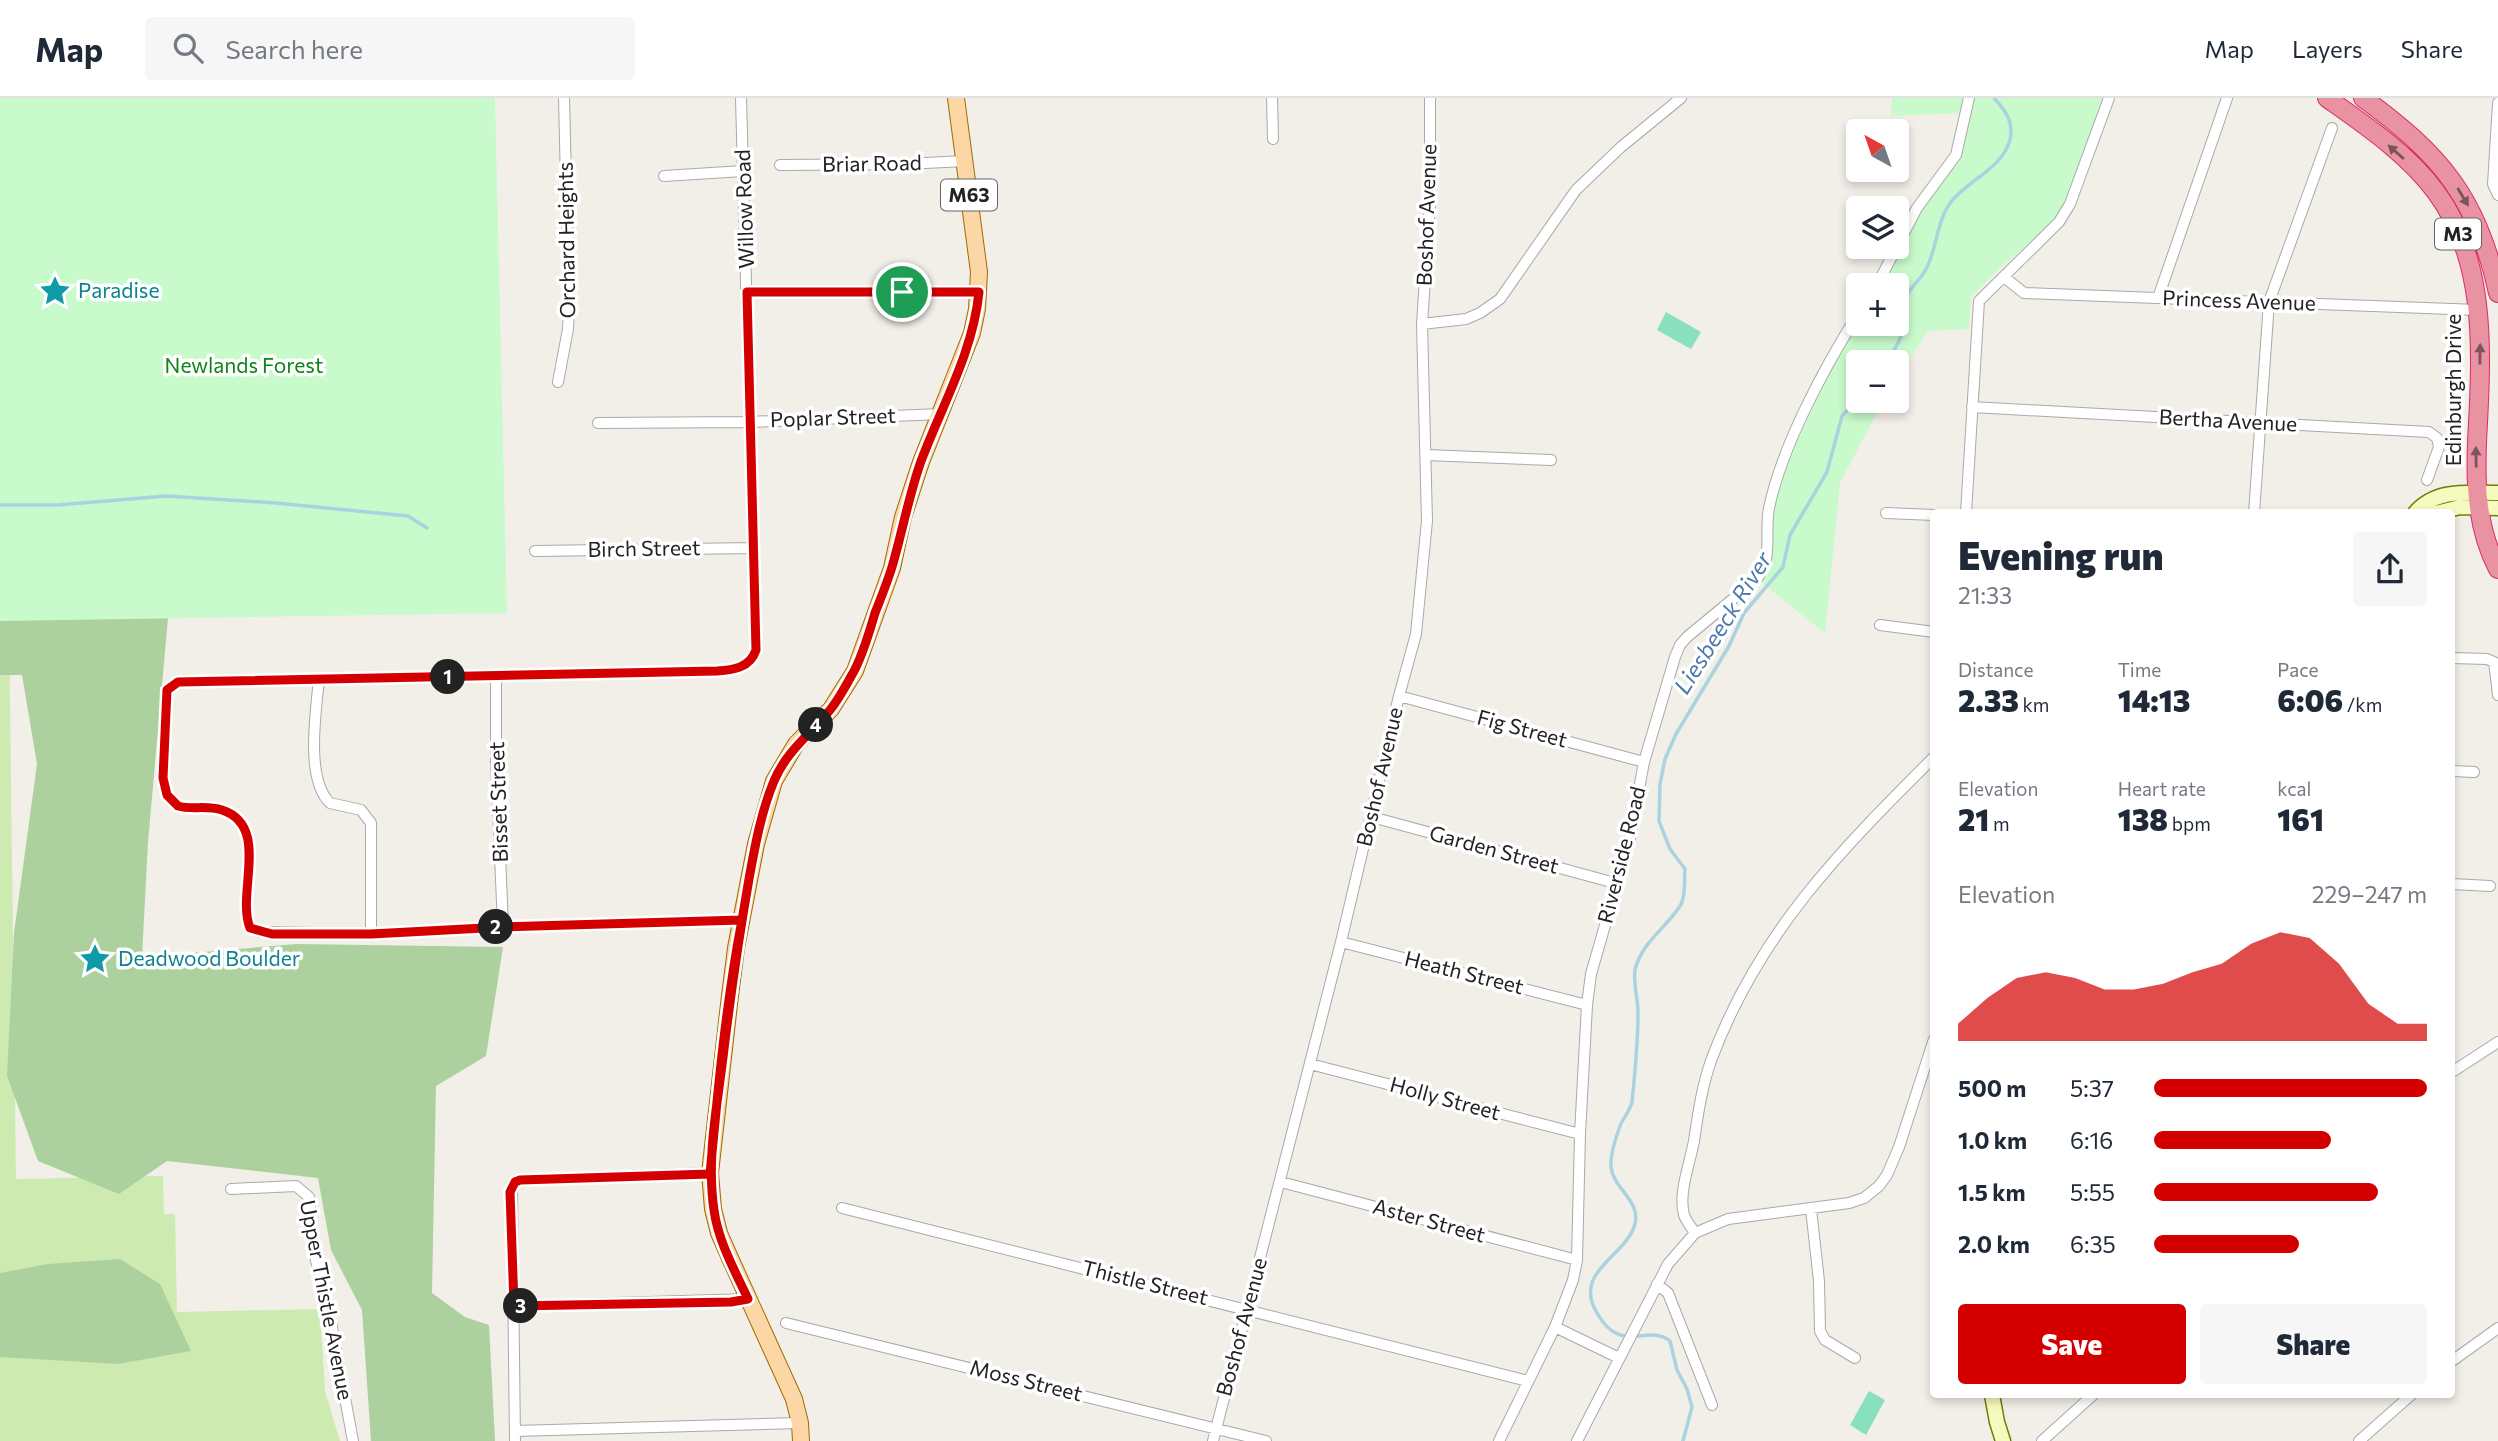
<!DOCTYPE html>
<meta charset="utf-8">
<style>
:root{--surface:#fff;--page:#f6f6f7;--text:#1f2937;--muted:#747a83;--line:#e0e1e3;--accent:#d40000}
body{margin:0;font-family:Commissioner,sans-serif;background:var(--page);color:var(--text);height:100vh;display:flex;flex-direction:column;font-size:26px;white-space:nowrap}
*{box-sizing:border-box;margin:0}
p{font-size:23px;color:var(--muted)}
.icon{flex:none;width:38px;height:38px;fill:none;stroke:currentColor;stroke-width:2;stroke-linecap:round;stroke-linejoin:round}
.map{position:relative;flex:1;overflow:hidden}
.panel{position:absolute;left:1930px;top:411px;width:525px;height:889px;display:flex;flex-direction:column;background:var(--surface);border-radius:7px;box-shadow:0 4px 10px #0003}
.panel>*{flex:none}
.needle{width:46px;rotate:320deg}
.controls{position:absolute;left:1846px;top:21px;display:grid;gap:14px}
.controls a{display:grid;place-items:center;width:63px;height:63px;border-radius:7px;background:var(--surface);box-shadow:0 4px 10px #0003;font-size:35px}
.pin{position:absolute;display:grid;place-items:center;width:60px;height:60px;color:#fff;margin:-30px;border:4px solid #fff;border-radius:50%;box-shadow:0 2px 7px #0007}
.km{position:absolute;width:35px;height:35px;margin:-18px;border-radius:50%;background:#222;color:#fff;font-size:19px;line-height:35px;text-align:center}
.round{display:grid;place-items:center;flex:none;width:74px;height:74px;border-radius:7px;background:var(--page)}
.summary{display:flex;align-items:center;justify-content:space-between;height:119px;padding:0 28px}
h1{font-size:38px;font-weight:800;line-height:52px}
.stats{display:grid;grid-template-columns:repeat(3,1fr);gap:10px;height:119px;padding:7px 28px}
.stats div{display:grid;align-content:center}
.stats b{font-size:30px;font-weight:800}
.stats small{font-size:19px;font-weight:400}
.stats p{font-size:19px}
.chart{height:196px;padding:14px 28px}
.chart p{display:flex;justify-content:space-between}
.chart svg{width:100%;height:126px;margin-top:7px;fill:var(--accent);opacity:.7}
.cta{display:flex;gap:14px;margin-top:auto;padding:14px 28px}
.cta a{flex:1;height:80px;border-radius:7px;background:var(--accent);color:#fff;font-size:28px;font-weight:800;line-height:80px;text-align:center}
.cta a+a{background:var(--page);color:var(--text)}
ul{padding:0 28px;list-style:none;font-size:23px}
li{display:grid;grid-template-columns:112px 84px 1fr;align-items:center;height:52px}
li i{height:18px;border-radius:9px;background:var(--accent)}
header{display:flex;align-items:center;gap:42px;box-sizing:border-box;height:98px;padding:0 35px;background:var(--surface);border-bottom:2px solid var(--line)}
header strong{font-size:33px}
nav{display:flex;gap:38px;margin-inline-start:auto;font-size:24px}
.search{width:490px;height:63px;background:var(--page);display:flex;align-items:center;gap:18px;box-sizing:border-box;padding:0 24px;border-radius:7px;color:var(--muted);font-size:26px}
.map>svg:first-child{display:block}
.grass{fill:#cdebb0}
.forest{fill:#add19e}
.park{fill:#c8facc}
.pitch{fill:#88e0be}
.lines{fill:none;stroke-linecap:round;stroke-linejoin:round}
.stream{stroke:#aad3df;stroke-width:3.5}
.street-casing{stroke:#a9a9a9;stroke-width:12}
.secondary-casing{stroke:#707d05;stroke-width:17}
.primary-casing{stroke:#a06b00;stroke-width:18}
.highway-casing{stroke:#dc2a67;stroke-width:20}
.street{stroke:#fff;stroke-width:10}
.secondary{stroke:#f7fabf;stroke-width:14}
.primary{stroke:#fcd6a4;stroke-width:16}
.highway{stroke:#e892a2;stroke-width:18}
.oneway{fill:#7b545c}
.route-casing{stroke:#fff;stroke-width:14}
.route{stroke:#d40000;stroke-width:9}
.labels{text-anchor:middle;stroke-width:7;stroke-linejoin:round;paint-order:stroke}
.shield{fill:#fff;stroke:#646464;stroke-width:2}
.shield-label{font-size:19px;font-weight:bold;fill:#222}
.street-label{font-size:21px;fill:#222;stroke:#fff}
.culture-label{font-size:21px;fill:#0d838f;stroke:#fff;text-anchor:start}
.park-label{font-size:21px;fill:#0c8416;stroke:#fff}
.water-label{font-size:23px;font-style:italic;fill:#4a7aab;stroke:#fff}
</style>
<header>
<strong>Map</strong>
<div class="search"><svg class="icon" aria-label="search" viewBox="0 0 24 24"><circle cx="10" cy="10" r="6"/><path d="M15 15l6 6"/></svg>Search here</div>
<nav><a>Map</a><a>Layers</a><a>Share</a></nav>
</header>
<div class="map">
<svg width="2498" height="1343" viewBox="0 0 2498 1343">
<rect width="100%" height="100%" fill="#f2efe9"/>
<!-- grass -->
<path class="grass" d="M9,522L16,1081L163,1078L164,1116H175L177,1214L320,1211L325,1293L340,1343H0V523Z"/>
<!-- forest -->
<path class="forest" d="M0,0L489,513L168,520L148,744L142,859L296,846L503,849L486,958L436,988L432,1195L465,1219L489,1227L495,1343H371L362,1212L331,1152L318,1080L167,1063L119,1096L38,1063L7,978L14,835L37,666L22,577H0Z
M120,1161L160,1186L191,1253L118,1266L0,1259V1175L48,1166Z"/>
<!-- park -->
<path class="park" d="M0,0H495L507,515L0,523Z
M1892,0H1966L1963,15L1891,18Z
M1974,0H2102L2068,104L2057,121L2001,169L1971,199L1969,231L1928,233L1897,279V264H1858V303H1883L1840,385L1825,535L1761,484C1778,460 1766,443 1771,418C1777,382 1794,350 1809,318C1825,285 1839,253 1858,223V226H1897V187H1882L1918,115L1955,68Z"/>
<!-- pitch -->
<path class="pitch" d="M1666,214L1701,234L1691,251L1657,232Z
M1869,1293L1885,1302L1866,1337L1850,1327Z"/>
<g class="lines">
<!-- stream -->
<path class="stream" d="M1886,264C1894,253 1903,239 1904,226C1905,219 1904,211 1905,204C1908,190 1918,185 1925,173C1937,153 1936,123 1951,104C1968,82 2002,71 2010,42C2014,24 2006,13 1994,0
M0,407H57L166,398L276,405L408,418L427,430
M1683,1343L1692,1309L1687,1291L1677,1272L1670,1243C1648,1225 1621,1258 1597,1215C1572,1173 1626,1159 1635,1126C1641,1103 1613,1090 1611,1069C1610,1057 1616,1039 1620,1028C1623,1020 1630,1013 1632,1004C1635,975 1638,944 1638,914C1638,902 1633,884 1635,872C1641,845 1666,830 1680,808C1686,799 1684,781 1685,771L1670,751L1659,723L1660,686L1665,661L1676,636L1729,548L1744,515L1783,469L1790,437L1827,374L1842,318L1858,300"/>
<defs>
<path id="street" d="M741,0L756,552C750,570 733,572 717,573L178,584L167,592L163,680L167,697L178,708C192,712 207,707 222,712C271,727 236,795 250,830L260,834L371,836L503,829L742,822
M1272,0L1273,41
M2498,5L2493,86L2498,97
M780,67L905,66L965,63
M664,78L743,73
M2004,179L2024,195L2478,212
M1877,187L1917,110L1956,57L1969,0
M748,194H979
M2158,200L2227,0
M1422,226L1466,221L1480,215L1500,201L1576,92L1621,49L1681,0
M558,284L568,231L569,210L564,0
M1972,309L2429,334L2437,340L2439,349L2427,382
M598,325L749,324L941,316
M1426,357L1551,362
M1886,415L1934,417
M1966,415L1979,203L2059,124L2070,106L2109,0
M2254,415L2269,204L2332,30
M535,453L753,450
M1880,527L1934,534
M2452,560L2487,561L2494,564L2498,597
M496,578V661L503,829
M319,581C316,613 305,681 330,705L361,712L371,725V836
M1399,598L1644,664
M2452,673L2474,674
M1372,719L1615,785
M2452,786L2490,788
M1341,844L1587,907
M1310,966L1580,1036
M2452,974L2498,944
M1281,1084L1577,1162
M231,1091L296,1088L309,1099L313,1150L331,1224L353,1343
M842,1110L1528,1283
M1811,1111L1819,1183L1820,1233L1825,1242L1855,1260
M1695,1135C1692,1130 1686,1123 1684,1117C1678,1095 1690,1065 1694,1043C1698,1016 1702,987 1712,960C1760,833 1840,753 1934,659
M1657,1186L1668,1195L1712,1307
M514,1208L749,1201
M786,1225L1266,1343
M1555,1229L1619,1260
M2452,1263L2498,1230
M515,1333L800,1325
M515,1343L512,1087L520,1082L710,1075
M1213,1343L1341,844L1399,598L1416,536L1427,423L1422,226L1430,105V0
M1499,1343L1555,1229L1573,1182L1577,1162L1580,1036L1587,907L1591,876L1630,740L1644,664L1675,559L1680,547L1687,539L1756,482C1774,460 1764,436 1769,410C1782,348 1824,270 1858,216
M1577,1343L1668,1166L1695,1135L1728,1121L1849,1105L1864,1100L1879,1088L1887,1077L1899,1049L1934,941
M2042,1343L2093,1297
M2359,1343L2411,1297"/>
<path id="secondary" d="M2415,415C2436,390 2469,395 2498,395
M2436,415L2460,409L2498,410
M1992,1297L1997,1324L2003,1343"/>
<path id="primary" d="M801,1343L800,1325L794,1301L730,1160L719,1135L713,1111L710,1075L729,906L736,850L756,746L774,683L796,646L831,611L855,573L892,470L903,419L921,364L972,235L977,211L979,174L956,0"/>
<path id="highway" d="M2327,0C2365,27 2408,56 2436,94C2485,160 2482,247 2478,325C2475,374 2474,426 2498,471
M2363,0C2440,56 2478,100 2498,195"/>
</defs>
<!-- street casing -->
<use href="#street" class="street-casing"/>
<!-- secondary casing -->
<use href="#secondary" class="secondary-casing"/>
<!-- primary casing -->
<use href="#primary" class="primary-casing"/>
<!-- highway casing -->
<use href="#highway" class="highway-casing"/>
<!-- street -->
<use href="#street" class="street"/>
<!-- secondary -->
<use href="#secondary" class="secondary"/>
<!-- primary -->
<use href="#primary" class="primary"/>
<!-- highway -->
<use href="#highway" class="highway"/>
</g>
<!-- one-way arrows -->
<defs><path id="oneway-solid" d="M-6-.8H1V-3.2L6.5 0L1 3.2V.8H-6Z" transform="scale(1.75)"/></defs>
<g class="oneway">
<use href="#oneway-solid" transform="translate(2396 54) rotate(-139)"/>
<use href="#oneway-solid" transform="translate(2463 99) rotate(59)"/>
<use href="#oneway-solid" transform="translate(2480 256) rotate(-89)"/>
<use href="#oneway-solid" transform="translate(2476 359) rotate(-91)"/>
</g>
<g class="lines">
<defs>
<path id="route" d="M902,194H747L756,552C750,570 733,572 717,573L178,584L167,592L163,680L167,697L178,708C192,712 207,707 222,712C271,728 236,795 250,830L272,836H371L503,829L742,822C726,905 718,991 710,1076L520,1082L515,1084L510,1094L514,1208L731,1204L748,1201C735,1173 718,1143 714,1112C706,1059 718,1004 724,951C731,894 739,838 749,781C755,748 761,714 774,683C787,652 811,636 830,612C839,601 846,587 853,575C863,557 869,535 875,515C881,500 887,485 892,469C902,435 908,401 920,366C941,309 973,255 979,194H902"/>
</defs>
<!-- route casing -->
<use href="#route" class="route-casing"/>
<!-- route -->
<use href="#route" class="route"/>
</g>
<!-- icons -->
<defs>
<symbol id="sight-bare" viewBox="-9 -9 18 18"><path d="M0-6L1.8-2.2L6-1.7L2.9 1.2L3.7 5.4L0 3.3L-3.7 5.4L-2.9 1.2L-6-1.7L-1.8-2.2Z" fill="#0f9aa8" stroke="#fff" stroke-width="2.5" paint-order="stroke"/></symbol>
</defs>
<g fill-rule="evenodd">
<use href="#sight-bare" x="33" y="171" width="44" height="44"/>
<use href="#sight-bare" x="73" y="839" width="44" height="44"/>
</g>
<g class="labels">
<!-- shield labels -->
<g class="shield">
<rect x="941" y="81.5" width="56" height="31" rx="5"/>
<rect x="2435" y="120.5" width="46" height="31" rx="5"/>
</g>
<g class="shield-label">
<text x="969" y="104">M63</text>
<text x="2458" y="143">M3</text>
</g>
<!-- street labels -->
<g class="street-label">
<text transform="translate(872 66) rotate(-1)" y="7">Briar Road</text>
<text transform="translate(745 111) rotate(-92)" y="7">Willow Road</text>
<text transform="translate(1427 117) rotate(-88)" y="7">Boshof Avenue</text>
<text transform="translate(567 142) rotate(-91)" y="7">Orchard Heights</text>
<text transform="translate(2239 203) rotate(2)" y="7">Princess Avenue</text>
<text transform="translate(2454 292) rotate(-90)" y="7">Edinburgh Drive</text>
<text transform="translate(833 320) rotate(-2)" y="7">Poplar Street</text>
<text transform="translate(2228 323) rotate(3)" y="7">Bertha Avenue</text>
<text transform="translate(644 451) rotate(-1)" y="7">Birch Street</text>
<text transform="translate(1522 631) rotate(15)" y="7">Fig Street</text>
<text transform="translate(1380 679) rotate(-77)" y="7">Boshof Avenue</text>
<text transform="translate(499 704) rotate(-92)" y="7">Bisset Street</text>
<text transform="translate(1494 752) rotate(15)" y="7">Garden Street</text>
<text transform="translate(1622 757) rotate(-76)" y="7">Riverside Road</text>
<text transform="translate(1464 875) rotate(14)" y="7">Heath Street</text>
<text transform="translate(1445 1001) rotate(15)" y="7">Holly Street</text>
<text transform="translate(1429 1123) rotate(15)" y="7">Aster Street</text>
<text transform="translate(1145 1185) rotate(14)" y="7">Thistle Street</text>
<text transform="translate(326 1202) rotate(79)" y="7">Upper Thistle Avenue</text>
<text transform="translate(1242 1229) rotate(-75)" y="7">Boshof Avenue</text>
<text transform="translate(1026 1283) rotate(14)" y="7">Moss Street</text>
</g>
<!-- culture labels -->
<g class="culture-label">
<text x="78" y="200">Paradise</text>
<text x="118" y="868">Deadwood Boulder</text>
</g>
<!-- park labels -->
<g class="park-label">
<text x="244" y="275">Newlands Forest</text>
</g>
<!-- water labels -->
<g class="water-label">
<text transform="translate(1723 525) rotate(-58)" y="8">Liesbeeck River</text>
</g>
</g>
</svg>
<div class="controls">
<a><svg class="needle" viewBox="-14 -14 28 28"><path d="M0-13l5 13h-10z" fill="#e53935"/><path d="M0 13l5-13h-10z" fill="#747a83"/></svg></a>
<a><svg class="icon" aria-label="layers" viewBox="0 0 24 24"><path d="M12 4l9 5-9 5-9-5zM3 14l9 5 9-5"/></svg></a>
<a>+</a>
<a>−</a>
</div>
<div class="pin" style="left:902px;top:194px;background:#1e9e55"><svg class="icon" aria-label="arrive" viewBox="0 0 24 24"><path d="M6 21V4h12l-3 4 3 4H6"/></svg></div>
<b class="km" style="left:448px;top:579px">1</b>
<b class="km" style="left:496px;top:829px">2</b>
<b class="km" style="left:521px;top:1208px">3</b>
<b class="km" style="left:816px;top:627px">4</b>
<section class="panel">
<div class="summary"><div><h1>Evening run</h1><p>21:33</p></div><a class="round"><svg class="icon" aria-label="share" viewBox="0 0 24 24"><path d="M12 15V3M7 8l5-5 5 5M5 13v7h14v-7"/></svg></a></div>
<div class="stats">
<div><p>Distance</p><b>2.33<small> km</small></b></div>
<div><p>Time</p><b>14:13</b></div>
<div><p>Pace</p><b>6:06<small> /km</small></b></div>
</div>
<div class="stats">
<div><p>Elevation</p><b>21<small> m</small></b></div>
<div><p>Heart rate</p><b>138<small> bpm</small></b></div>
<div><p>kcal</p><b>161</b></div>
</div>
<div class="chart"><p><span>Elevation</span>229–247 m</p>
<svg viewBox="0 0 160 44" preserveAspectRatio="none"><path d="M0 44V38L10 29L20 22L30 20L40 22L50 26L60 26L70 24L80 20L90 17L100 10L110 6L120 8L130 17L140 31L150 38L160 38V44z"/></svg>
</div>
<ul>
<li><b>500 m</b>5:37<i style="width:100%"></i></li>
<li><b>1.0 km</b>6:16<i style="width:65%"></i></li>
<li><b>1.5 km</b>5:55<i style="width:82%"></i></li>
<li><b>2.0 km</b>6:35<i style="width:53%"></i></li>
</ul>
<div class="cta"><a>Save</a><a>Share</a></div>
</section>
</div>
